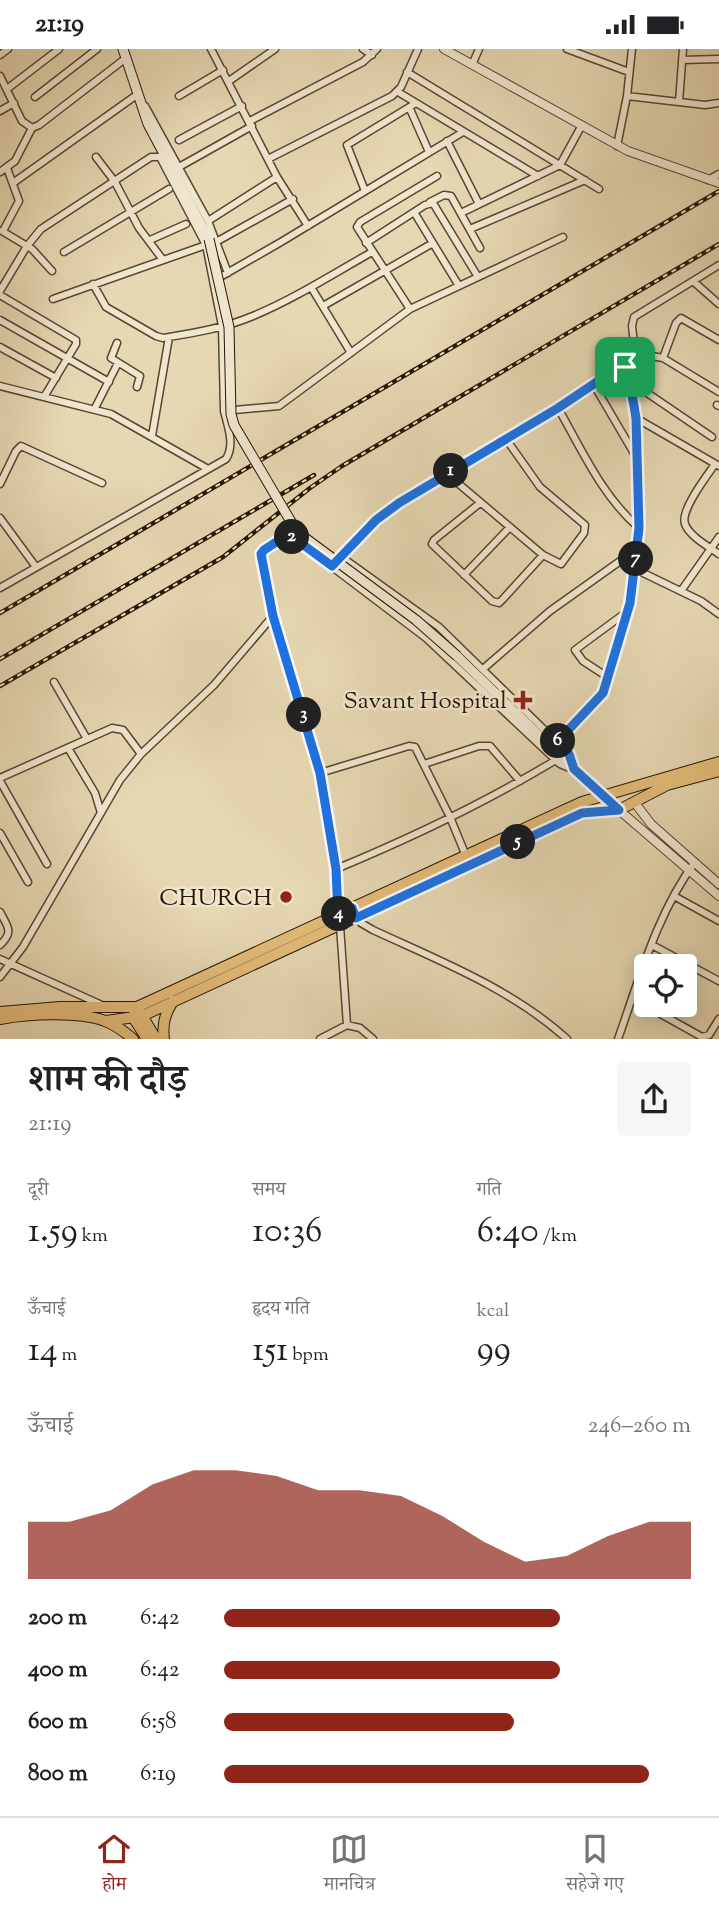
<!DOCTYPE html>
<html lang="hi">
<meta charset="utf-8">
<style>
:root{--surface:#fff;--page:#f6f6f6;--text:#202124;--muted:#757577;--line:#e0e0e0;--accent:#8f2418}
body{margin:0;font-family:"Sorts Mill Goudy","Noto Serif Devanagari",serif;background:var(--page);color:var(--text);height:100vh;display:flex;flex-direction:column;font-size:26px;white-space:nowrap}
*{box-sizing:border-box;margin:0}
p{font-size:23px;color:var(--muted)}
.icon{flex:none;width:38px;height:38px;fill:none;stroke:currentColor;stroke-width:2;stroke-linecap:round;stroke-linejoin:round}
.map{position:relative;height:990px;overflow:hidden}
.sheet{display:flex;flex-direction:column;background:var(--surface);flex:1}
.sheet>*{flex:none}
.tools{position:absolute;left:634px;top:905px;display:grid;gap:14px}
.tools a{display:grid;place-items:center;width:63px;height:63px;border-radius:7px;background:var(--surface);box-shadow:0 4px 18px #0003;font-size:35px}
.pin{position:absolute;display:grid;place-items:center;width:60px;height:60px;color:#fff;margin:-30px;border-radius:14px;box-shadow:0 4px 10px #0006}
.km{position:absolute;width:35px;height:35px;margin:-18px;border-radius:50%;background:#222;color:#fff;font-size:19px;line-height:35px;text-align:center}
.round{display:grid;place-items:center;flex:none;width:74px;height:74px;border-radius:7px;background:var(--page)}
.overview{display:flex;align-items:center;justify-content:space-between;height:119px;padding:0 28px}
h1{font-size:38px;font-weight:600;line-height:52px}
.figures{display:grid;grid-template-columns:repeat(3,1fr);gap:10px;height:119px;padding:7px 28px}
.figures div{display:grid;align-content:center}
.figures b{font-size:35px;font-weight:600}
.figures small{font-size:19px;font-weight:400}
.figures p{font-size:19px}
.chart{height:196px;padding:14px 28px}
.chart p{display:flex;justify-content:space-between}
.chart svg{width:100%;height:126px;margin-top:7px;fill:var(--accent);opacity:.7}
ul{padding:0 28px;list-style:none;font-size:23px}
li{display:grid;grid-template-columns:112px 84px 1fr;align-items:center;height:52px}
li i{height:18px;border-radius:9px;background:var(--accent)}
.status{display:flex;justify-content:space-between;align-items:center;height:49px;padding:0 35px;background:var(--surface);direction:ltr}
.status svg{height:19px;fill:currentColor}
.dock{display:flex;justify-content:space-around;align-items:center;height:98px;border-top:2px solid var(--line);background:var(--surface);font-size:19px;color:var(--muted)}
.dock a{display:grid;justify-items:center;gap:4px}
.dock .current{color:var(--accent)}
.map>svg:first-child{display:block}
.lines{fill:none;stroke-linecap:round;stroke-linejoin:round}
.minor-casing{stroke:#574630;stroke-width:9}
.tertiary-casing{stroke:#574630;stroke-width:10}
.secondary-casing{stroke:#271604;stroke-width:11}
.primary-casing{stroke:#271604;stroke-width:12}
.minor{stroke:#efe6ce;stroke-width:6}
.tertiary{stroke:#efe6ce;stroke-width:8}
.secondary{stroke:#efe6ce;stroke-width:9}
.primary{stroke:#e3bc7a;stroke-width:10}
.rail-casing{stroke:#271604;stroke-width:4.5}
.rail{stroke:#efe6ce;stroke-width:2;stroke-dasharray:5;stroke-linecap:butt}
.secondary-bridge-casing{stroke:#271604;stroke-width:11;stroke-linecap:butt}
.secondary-bridge{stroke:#efe6ce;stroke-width:9}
.route-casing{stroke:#fff;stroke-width:14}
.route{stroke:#1a73e8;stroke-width:9}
.poi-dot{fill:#8f2418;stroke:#efe6ce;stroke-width:2.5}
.labels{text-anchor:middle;stroke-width:5;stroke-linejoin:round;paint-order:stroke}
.poi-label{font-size:24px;fill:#271604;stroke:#efe6ce;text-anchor:end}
</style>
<div class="status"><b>21:19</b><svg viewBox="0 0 49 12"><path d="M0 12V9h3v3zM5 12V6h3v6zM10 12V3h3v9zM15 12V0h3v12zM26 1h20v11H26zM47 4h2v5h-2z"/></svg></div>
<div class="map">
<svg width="719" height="990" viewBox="0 0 719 990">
<rect width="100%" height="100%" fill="#e6d8b3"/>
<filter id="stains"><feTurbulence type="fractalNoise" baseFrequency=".00286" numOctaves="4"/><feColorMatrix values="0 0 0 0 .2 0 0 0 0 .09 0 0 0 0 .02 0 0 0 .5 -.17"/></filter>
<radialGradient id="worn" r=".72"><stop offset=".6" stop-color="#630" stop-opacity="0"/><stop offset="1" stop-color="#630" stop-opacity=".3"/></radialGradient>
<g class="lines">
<defs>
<path id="minor" d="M211,0L277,128L308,177
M363,0L372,6
M567,0L629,23
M0,6L8,0
M682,11L719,10
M472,16L479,0
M407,23L599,140
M0,27L22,72L32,79L39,76L126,9
M229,32L275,0
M7,40L59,0
M398,43L538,127
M179,47L223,21
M627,47L705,56L719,54
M35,48L97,0
M679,53L683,0
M145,57L208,172L228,224
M410,60L429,103
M0,62L14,54
M250,72L363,13L377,0
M179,91L242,57
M447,92L479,155
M617,97L627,47L632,0
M96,108L115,133L139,179L163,211
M268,110L392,47L401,38L418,0
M179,118L252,77
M0,123L15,112L32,79
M708,131L719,125
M13,134L138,45
M365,142L347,96L416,54
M430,153L444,146L451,147L480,199
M414,163L459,237
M461,164L560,116L582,76
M208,172L277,128
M470,180L585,131
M2,182L32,200L52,222
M3,182L19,152L7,119
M150,191L186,175
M216,193L293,150
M366,194L425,156L433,154L478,228
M64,203L169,140
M215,231L281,193L463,83
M694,233L719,255
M93,235L106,258L156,287L163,289C193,284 225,279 253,267C294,250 333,225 372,203
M311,238L351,304
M0,242L27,197L41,180L151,108H160L206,196L222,277L224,362
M0,246L76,291V295L44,348
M53,250L206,196
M323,257L433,194
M410,260L357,178L360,173L437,127
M0,271L109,333
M117,294L111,309L140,327L137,338
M0,298L56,329
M635,304L632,277L634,268L719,216
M663,309L719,343
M625,318L635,304L663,309L676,274L681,269L719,291
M631,333L712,388
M594,336L635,406
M0,337L111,365L208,420
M717,356L719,357
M95,359L118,314
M558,359C582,401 602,447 639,479
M636,369L719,417
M152,387L169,288
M715,415C707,427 680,461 685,475C689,487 709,498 719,505
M447,425L543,506L561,515L584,484L585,476L540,438L506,390
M0,435L16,402L21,397L102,434
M480,454L434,491L432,495L492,552L499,554L503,550L543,506
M0,469L36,518
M340,507L439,578L569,705L574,718
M341,507L376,471L399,454L558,359L619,318H625L631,333L636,369L639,479L630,554L603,644L557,694
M635,520L701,552L719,565
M464,526L510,478
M0,539L226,410C235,396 228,378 224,362L279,357L410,260L563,188
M681,542L719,488
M483,620L550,562L637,500
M609,629L583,612L575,601L628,562
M54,633L87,690
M68,699L95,744L101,764
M424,715L479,697H490L520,732
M320,724L409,697L415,698L450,768L466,807
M0,729L112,679L123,681L141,705
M0,732L47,815
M0,784L28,833
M336,820C411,789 486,753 556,711
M674,847L719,872
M0,863C8,878 14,883 0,896
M355,868L361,874L373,881C440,912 512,940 567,990
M652,896L719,932
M0,910L104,957
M0,928L23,898L120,731L141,705L214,636L273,567
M632,949L702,988L709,986L719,970
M347,976L336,820L327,762L320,724L273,567L261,509L264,501L284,487L294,489L426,589L560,715L572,720
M320,990L347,976L360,979L373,990
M618,990C639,931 657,864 695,813"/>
<path id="tertiary" d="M444,0L628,102L719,134
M635,754L651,775L719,835
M619,761L719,847"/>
<path id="secondary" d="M123,0L148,75L209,190
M457,607L602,747L619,761"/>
<path id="primary" d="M0,963L60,958H137L156,990
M0,970C29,965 77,962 105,972C115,976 125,983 133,990
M106,972L142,967L582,764L619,761L667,736L719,722
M147,990L133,968L137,958L582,753L719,713
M164,990C162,975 165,965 173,952"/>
</defs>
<!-- minor casing -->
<use href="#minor" class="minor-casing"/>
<!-- tertiary casing -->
<use href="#tertiary" class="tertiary-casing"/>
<!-- secondary casing -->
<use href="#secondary" class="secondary-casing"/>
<!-- primary casing -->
<use href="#primary" class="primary-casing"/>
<!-- minor -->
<use href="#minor" class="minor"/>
<!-- tertiary -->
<use href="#tertiary" class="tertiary"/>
<!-- secondary -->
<use href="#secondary" class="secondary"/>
<!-- primary -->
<use href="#primary" class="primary"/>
<defs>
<path id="rail" d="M0,564L719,142
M0,610L314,426
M0,637L223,508L310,439L342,417L719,195"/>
</defs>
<!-- rail casing -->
<use href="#rail" class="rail-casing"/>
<!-- rail -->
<use href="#rail" class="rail"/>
<defs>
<path id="secondary-bridge" d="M209,190L229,278L231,365L234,376L297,483L416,571L457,607"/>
</defs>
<!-- secondary-bridge casing -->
<use href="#secondary-bridge" class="secondary-bridge-casing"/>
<!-- secondary-bridge -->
<use href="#secondary-bridge" class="secondary-bridge"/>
</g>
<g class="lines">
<defs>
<path id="route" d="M619,318H625L628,322L636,369L639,479L630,554L603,644L556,694L569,705L574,720L619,761L582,764L356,869L352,859L338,866L336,820L320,724L273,567L261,505L264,501L287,486L294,489L332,517L376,471L399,454L558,359Z"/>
</defs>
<!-- route casing -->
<use href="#route" class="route-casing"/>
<!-- route -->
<use href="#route" class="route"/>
</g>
<!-- markers -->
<g class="poi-dot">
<path d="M519.5 640.5h7v7h7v7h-7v7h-7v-7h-7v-7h7z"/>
<circle cx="286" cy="848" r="7"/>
</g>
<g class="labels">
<!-- poi labels -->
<g class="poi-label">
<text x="507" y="659">Savant Hospital</text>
<text x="272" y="856">CHURCH</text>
</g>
</g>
<rect width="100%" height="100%" filter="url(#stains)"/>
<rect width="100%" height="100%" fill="url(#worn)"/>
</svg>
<div class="tools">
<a><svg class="icon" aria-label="locate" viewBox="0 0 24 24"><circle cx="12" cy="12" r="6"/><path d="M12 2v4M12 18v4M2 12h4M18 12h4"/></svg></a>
</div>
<div class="pin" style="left:625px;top:318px;background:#1e9e55"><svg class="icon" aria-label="arrive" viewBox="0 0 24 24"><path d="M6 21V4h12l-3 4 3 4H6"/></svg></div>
<b class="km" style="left:451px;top:422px">1</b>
<b class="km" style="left:292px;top:488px">2</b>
<b class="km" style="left:304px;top:666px">3</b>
<b class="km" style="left:339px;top:865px">4</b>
<b class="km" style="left:518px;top:793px">5</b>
<b class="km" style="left:558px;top:692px">6</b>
<b class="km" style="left:636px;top:510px">7</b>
</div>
<section class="sheet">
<div class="overview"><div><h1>शाम की दौड़</h1><p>21:19</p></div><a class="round"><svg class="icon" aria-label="share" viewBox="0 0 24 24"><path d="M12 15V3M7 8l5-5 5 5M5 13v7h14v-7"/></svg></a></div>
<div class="figures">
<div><p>दूरी</p><b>1.59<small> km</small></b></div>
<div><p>समय</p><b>10:36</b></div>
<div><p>गति</p><b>6:40<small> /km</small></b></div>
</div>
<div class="figures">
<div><p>ऊँचाई</p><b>14<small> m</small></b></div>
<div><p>हृदय गति</p><b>151<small> bpm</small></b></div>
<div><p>kcal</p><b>99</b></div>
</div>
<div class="chart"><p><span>ऊँचाई</span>246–260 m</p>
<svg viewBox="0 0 160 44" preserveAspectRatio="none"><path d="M0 44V24L10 24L20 20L30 11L40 6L50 6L60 8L70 13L80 13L90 15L100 22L110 31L120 38L130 36L140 29L150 24L160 24V44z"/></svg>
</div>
<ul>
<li><b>200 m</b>6:42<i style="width:72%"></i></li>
<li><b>400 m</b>6:42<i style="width:72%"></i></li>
<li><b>600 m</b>6:58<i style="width:62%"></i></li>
<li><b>800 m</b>6:19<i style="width:91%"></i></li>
</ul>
</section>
<nav class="dock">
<a class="current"><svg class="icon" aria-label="home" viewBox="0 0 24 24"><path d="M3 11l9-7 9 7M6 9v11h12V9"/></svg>होम</a>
<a><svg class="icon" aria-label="map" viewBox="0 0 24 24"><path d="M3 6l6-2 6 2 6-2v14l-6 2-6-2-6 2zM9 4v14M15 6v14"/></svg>मानचित्र</a>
<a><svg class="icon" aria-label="saved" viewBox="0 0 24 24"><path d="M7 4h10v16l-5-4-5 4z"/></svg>सहेजे गए</a>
</nav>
